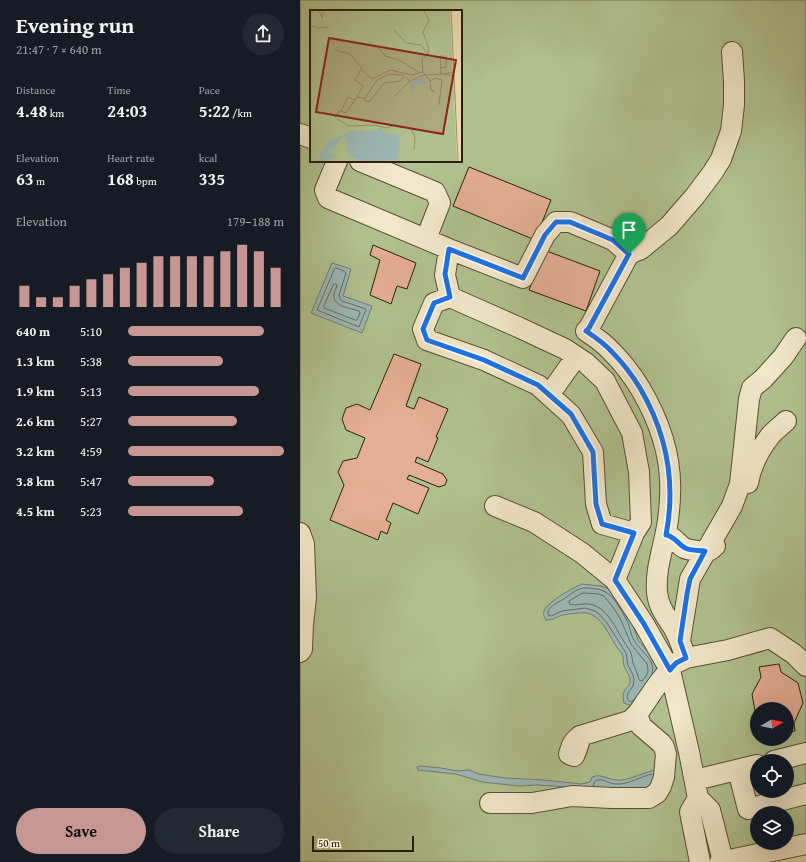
<!DOCTYPE html>
<meta charset="utf-8">
<style>
:root{--surface:#171b24;--page:#242831;--text:#f1f3f6;--muted:#9ea1a6;--accent:#c59692}
body{margin:0;font-family:"Gentium Book Plus",serif;background:var(--page);color:var(--text);height:100vh;display:flex;flex-direction:column;font-size:15px;white-space:nowrap}
*{box-sizing:border-box;margin:0}
p{font-size:13px;color:var(--muted)}
.icon{flex:none;width:22px;height:22px;fill:none;stroke:currentColor;stroke-width:2;stroke-linecap:round;stroke-linejoin:round}
.map{position:relative;flex:1;overflow:hidden}
.panel{display:flex;flex-direction:column;background:var(--surface);width:300px}
.panel>*{flex:none}
.needle{width:26px;rotate:80deg}
.buttons{position:absolute;left:450px;top:702px;display:grid;gap:8px}
.buttons a{display:grid;place-items:center;width:44px;height:44px;border-radius:50%;background:var(--surface);box-shadow:0 4px 16px #0002;font-size:20px}
.scale{position:absolute;left:12px;bottom:10px;width:102px;box-sizing:border-box;padding-left:4px;border:2px solid #2b1f0f;border-top:0;font-size:11px;line-height:14px;white-space:nowrap;color:#2b1f0f;-webkit-text-stroke:3px #f1e8ca;paint-order:stroke}
.pin{position:absolute;display:grid;place-items:center;width:34px;height:34px;color:#fff;margin:-41px -17px;border-radius:50% 50% 50% 0;rotate:-45deg;box-shadow:0 0 4px #0007}
.pin .icon{rotate:45deg}
.round{display:grid;place-items:center;flex:none;width:42px;height:42px;border-radius:21px;background:var(--page)}
.headline{display:flex;align-items:center;justify-content:space-between;height:68px;padding:0 16px}
h1{font-size:22px;font-weight:600;line-height:30px}
.stats{display:grid;grid-template-columns:repeat(3,1fr);gap:6px;height:68px;padding:4px 16px}
.stats div{display:grid;align-content:center}
.stats b{font-size:17px;font-weight:600}
.stats small{font-size:11px;font-weight:400}
.stats p{font-size:11px}
.chart{height:112px;padding:8px 16px}
.chart p{display:flex;justify-content:space-between}
.chart svg{width:100%;height:72px;margin-top:4px;stroke:var(--accent);stroke-width:6}
.action{display:flex;gap:8px;margin-top:auto;padding:8px 16px}
.action a{flex:1;height:46px;border-radius:24px;background:var(--accent);color:#111;font-size:16px;font-weight:600;line-height:46px;text-align:center}
.action a+a{background:var(--page);color:var(--text)}
ul{padding:0 16px;list-style:none;font-size:13px}
li{display:grid;grid-template-columns:64px 48px 1fr;align-items:center;height:30px}
li i{height:10px;border-radius:5px;background:var(--accent)}
main{display:flex;flex:1;min-height:0}
.map>svg:first-child{display:block}
.green{fill:#b0c18f;stroke:#6e704f;fill-rule:evenodd}
.water{fill:#9cb8b5;stroke:#6f7b73}
.lines{fill:none;stroke-linecap:round;stroke-linejoin:round}
.shore{stroke:#646c62;stroke-width:1}
.building{fill:#e5ae96;stroke:#2b1f0f}
.minor-casing{stroke:#5a4e36;stroke-width:22}
.minor{stroke:#f1e8ca;stroke-width:20}
.route-casing{stroke:#fff;stroke-width:8}
.route{stroke:#1a73e8;stroke-width:5}
.inset-road{fill:none;stroke:#9d906e;stroke-width:1}
.view{fill:#8f2418;fill-opacity:0.15;stroke:#8f2418;stroke-width:2}
.inset-edge{fill:none;stroke:#2b1f0f;stroke-width:2}
</style>
<main>
<section class="panel">
<div class="headline"><div><h1>Evening run</h1><p>21:47 · 7 × 640 m</p></div><a class="round"><svg class="icon" aria-label="share" viewBox="0 0 24 24"><path d="M12 15V3M7 8l5-5 5 5M5 13v7h14v-7"/></svg></a></div>
<div class="stats">
<div><p>Distance</p><b>4.48<small> km</small></b></div>
<div><p>Time</p><b>24:03</b></div>
<div><p>Pace</p><b>5:22<small> /km</small></b></div>
</div>
<div class="stats">
<div><p>Elevation</p><b>63<small> m</small></b></div>
<div><p>Heart rate</p><b>168<small> bpm</small></b></div>
<div><p>kcal</p><b>335</b></div>
</div>
<div class="chart"><p><span>Elevation</span>179–188 m</p>
<svg viewBox="0 0 160 44" preserveAspectRatio="none"><path d="M5 44V31M15 44V38M25 44V38M35 44V31M45 44V27M55 44V24M65 44V20M75 44V17M85 44V13M95 44V13M105 44V13M115 44V13M125 44V10M135 44V6M145 44V10M155 44V20"/></svg>
</div>
<ul>
<li><b>640 m</b>5:10<i style="width:87%"></i></li>
<li><b>1.3 km</b>5:38<i style="width:61%"></i></li>
<li><b>1.9 km</b>5:13<i style="width:84%"></i></li>
<li><b>2.6 km</b>5:27<i style="width:70%"></i></li>
<li><b>3.2 km</b>4:59<i style="width:100%"></i></li>
<li><b>3.8 km</b>5:47<i style="width:55%"></i></li>
<li><b>4.5 km</b>5:23<i style="width:74%"></i></li>
</ul>
<div class="action"><a>Save</a><a>Share</a></div>
</section>
<div class="map">
<svg width="506" height="862" viewBox="0 0 506 862">
<rect width="100%" height="100%" fill="#e9dbad"/>
<filter id="stains"><feTurbulence type="fractalNoise" baseFrequency=".005" numOctaves="4"/><feColorMatrix values="0 0 0 0 .2 0 0 0 0 .09 0 0 0 0 .02 0 0 0 .5 -.17"/></filter>
<radialGradient id="worn" r=".72"><stop offset=".6" stop-color="#630" stop-opacity="0"/><stop offset="1" stop-color="#630" stop-opacity=".3"/></radialGradient>
<!-- green -->
<path class="green" d="M0,0H506V838L487,842V813H457V843H485L398,862H0ZM11,11H161V161H11ZM457,709H487V739H457ZM457,761H487V791H457Z"/>
<!-- water -->
<path class="water" d="M32,263L51,269L43,296L72,306L62,333L11,313Z
M282,584L301,586L309,589L332,622L338,640L347,651L353,655L356,660L358,669L332,706L324,703C320,688 330,689 330,681C330,675 326,671 324,666C323,663 324,658 322,654C320,651 317,648 315,644C308,633 301,616 287,613C285,612 266,614 263,615C255,617 255,620 246,620C244,617 243,615 244,611C246,603 274,587 282,584Z
M121,766L141,768L157,771L169,770L179,774L205,778L244,780L281,784L290,782L292,777C302,773 307,780 317,780C329,781 343,772 356,770L350,792L237,785L219,786L182,782L156,774L118,770L117,767Z"/>
<g class="lines">
<!-- shore -->
<path class="shore" d="M36,268L44,271L46,273L39,295L40,299L42,301L66,309L59,327L17,310L34,270Z
M34,284H36L37,286C36,289 34,292 34,295C33,307 51,308 59,311L60,313L57,320H55L24,308V306Z
M284,593L299,594L304,596L313,607L321,620L331,644L347,664L348,669V672L346,676L342,681L339,680C338,674 335,669 333,663C332,659 332,654 330,651C328,647 325,644 323,640C316,629 309,612 296,606C285,601 278,607 269,604V601L279,595Z
M334,700L330,702L328,700L327,697L328,693L333,686L334,680L333,675L328,665L326,653L307,623L300,615L295,611L285,608L262,611L251,616L248,615C247,607 256,604 262,600C267,597 272,593 277,590C283,587 289,588 295,589C299,589 303,590 307,593C316,599 323,613 328,623C330,629 331,635 334,640C340,652 356,658 352,674
M293,786L295,781C302,777 308,784 316,784C329,785 340,776 353,774"/>
</g>
<!-- building -->
<path class="building" d="M169,167L251,200L235,240L153,206Z
M73,245L116,263L107,289L97,286L91,304L70,295L80,260L70,255Z
M244,250L300,271L286,311L229,290Z
M94,354L121,364L106,406L114,409L119,397L148,409L136,437L138,438L128,462L117,457L115,462L143,474L147,480L145,485L139,487L109,475L107,479L129,488L118,514L93,503L86,520L91,523L87,534L81,531L78,540L30,520L44,485L38,472L43,461L57,458L65,438L46,430L42,419L46,408L57,404L70,410Z
M479,664L481,672L498,683L503,703L494,723L495,731L487,732V709H457V713L455,711L452,694L461,677L459,667Z"/>
<g class="lines">
<defs>
<path id="minor" d="M0,134L11,138
M37,161L25,190L28,198L149,249L145,275L150,297
M60,161L135,192L140,203L126,239
M149,249L223,278L245,235L256,222H270L313,240L329,254L341,249L369,226L395,196L413,172L421,159L431,131L434,105V81L432,52
M249,395L276,357
M448,483C451,466 459,450 470,436C474,431 481,426 486,421
M195,506L234,522L282,553L315,580
M0,533L4,544L6,598L3,624L2,649L0,652
M334,533L302,524L296,504L293,452L271,415L238,385L184,360L127,340L123,329L134,303L150,297L218,327L265,349L286,363L305,381L332,433L339,472L341,522L334,533L315,580L344,624L370,670L389,752L398,798
M366,535C374,536 377,544 384,548C389,550 406,553 410,550C412,549 414,547 415,546
M380,641L390,579L432,506L440,484L449,399L452,388L463,379L483,357L496,338
M386,658L428,650L470,638L494,654L506,666
M280,736C281,740 276,751 274,756L269,754C272,745 272,742 280,736L329,721C339,715 342,706 349,697C356,686 364,676 372,667L376,663L386,658C382,647 379,637 373,627C366,616 358,606 357,592C355,567 365,544 368,520C369,512 370,503 370,495C372,458 359,420 340,388C332,375 323,363 312,352C305,344 295,337 286,331L289,328L329,254
M474,761L506,753
M438,770L448,809L506,794
M395,780L457,765
M190,803H232L272,796L312,798H349L357,793L361,786L364,777L366,754L364,747L361,743L341,726L339,720L335,717
M400,862L390,812L398,798L410,810L423,861
M420,862L506,844"/>
</defs>
<!-- minor casing -->
<use href="#minor" class="minor-casing"/>
<!-- minor -->
<use href="#minor" class="minor"/>
</g>
<g class="lines">
<defs>
<path id="route" d="M256,222H270L313,240L329,254L289,328L286,331C295,337 305,344 312,352C323,363 332,375 340,388C367,434 376,483 366,535C374,536 378,544 385,548C391,551 399,550 405,551L390,579L387,594L380,641L386,658L376,663L370,670L344,624L315,580L334,533L302,524L296,504L293,452L271,414L238,385L184,360L127,340L123,329L134,303L150,297L145,274L149,249L223,278L245,235Z"/>
</defs>
<!-- route casing -->
<use href="#route" class="route-casing"/>
<!-- route -->
<use href="#route" class="route"/>
</g>
<!-- overview -->
<g transform="translate(10 10)">
<rect width="152" height="152" fill="#e9dbad"/>
<path d="M0,0H140L147,152H0Z" fill="#b0c18f"/>
<path d="M112,67L118,73L105,74L102,82L100,73ZM68,114L75,124H88L90,133L87,150L52,152L37,145L36,127L30,129L25,138L18,139L21,144H26L25,148L3,152L11,148L10,143L18,131L42,121H68Z" fill="#9cb8b5"/>
<path class="inset-road" d="M9,0L12,8L14,0M141,0L148,152M0,15L9,18L19,17M84,20L96,33L111,35L118,44M69,38L75,46L89,50L110,63M25,40L40,44L52,58L45,70L53,76L47,87M130,58L136,57V46H130L131,64M52,60L62,69L80,60L102,65L113,62L120,71L121,80L124,82V81L121,80M113,62L112,49L118,44L119,39L113,22L119,11L114,0M144,62L134,64L144,66M93,67L91,71L74,73L59,92L54,90L66,71L78,64L92,65L100,71L114,65L134,64M120,71L125,68L132,70L129,95M85,86L100,71M45,90L38,87L31,101L36,103L47,87L54,88M30,100L25,107L38,116L64,115L77,118L86,115L101,118L105,127L104,139"/>
<path class="view" d="M19,28L146,50L133,124L6,102Z"/>
<rect width="152" height="152" class="inset-edge"/>
</g>
<rect width="100%" height="100%" filter="url(#stains)"/>
<rect width="100%" height="100%" fill="url(#worn)"/>
</svg>
<div class="buttons">
<a><svg class="needle" viewBox="-14 -14 28 28"><path d="M0-13l5 13h-10z" fill="#e53935"/><path d="M0 13l5-13h-10z" fill="#9ea1a6"/></svg></a>
<a><svg class="icon" aria-label="locate" viewBox="0 0 24 24"><circle cx="12" cy="12" r="6"/><path d="M12 2v4M12 18v4M2 12h4M18 12h4"/></svg></a>
<a><svg class="icon" aria-label="layers" viewBox="0 0 24 24"><path d="M12 4l9 5-9 5-9-5zM3 14l9 5 9-5"/></svg></a>
</div>
<div class="scale">50 m</div>
<div class="pin" style="left:329px;top:254px;background:#1e9e55"><svg class="icon" aria-label="arrive" viewBox="0 0 24 24"><path d="M6 21V4h12l-3 4 3 4H6"/></svg></div>
</div>
</main>
